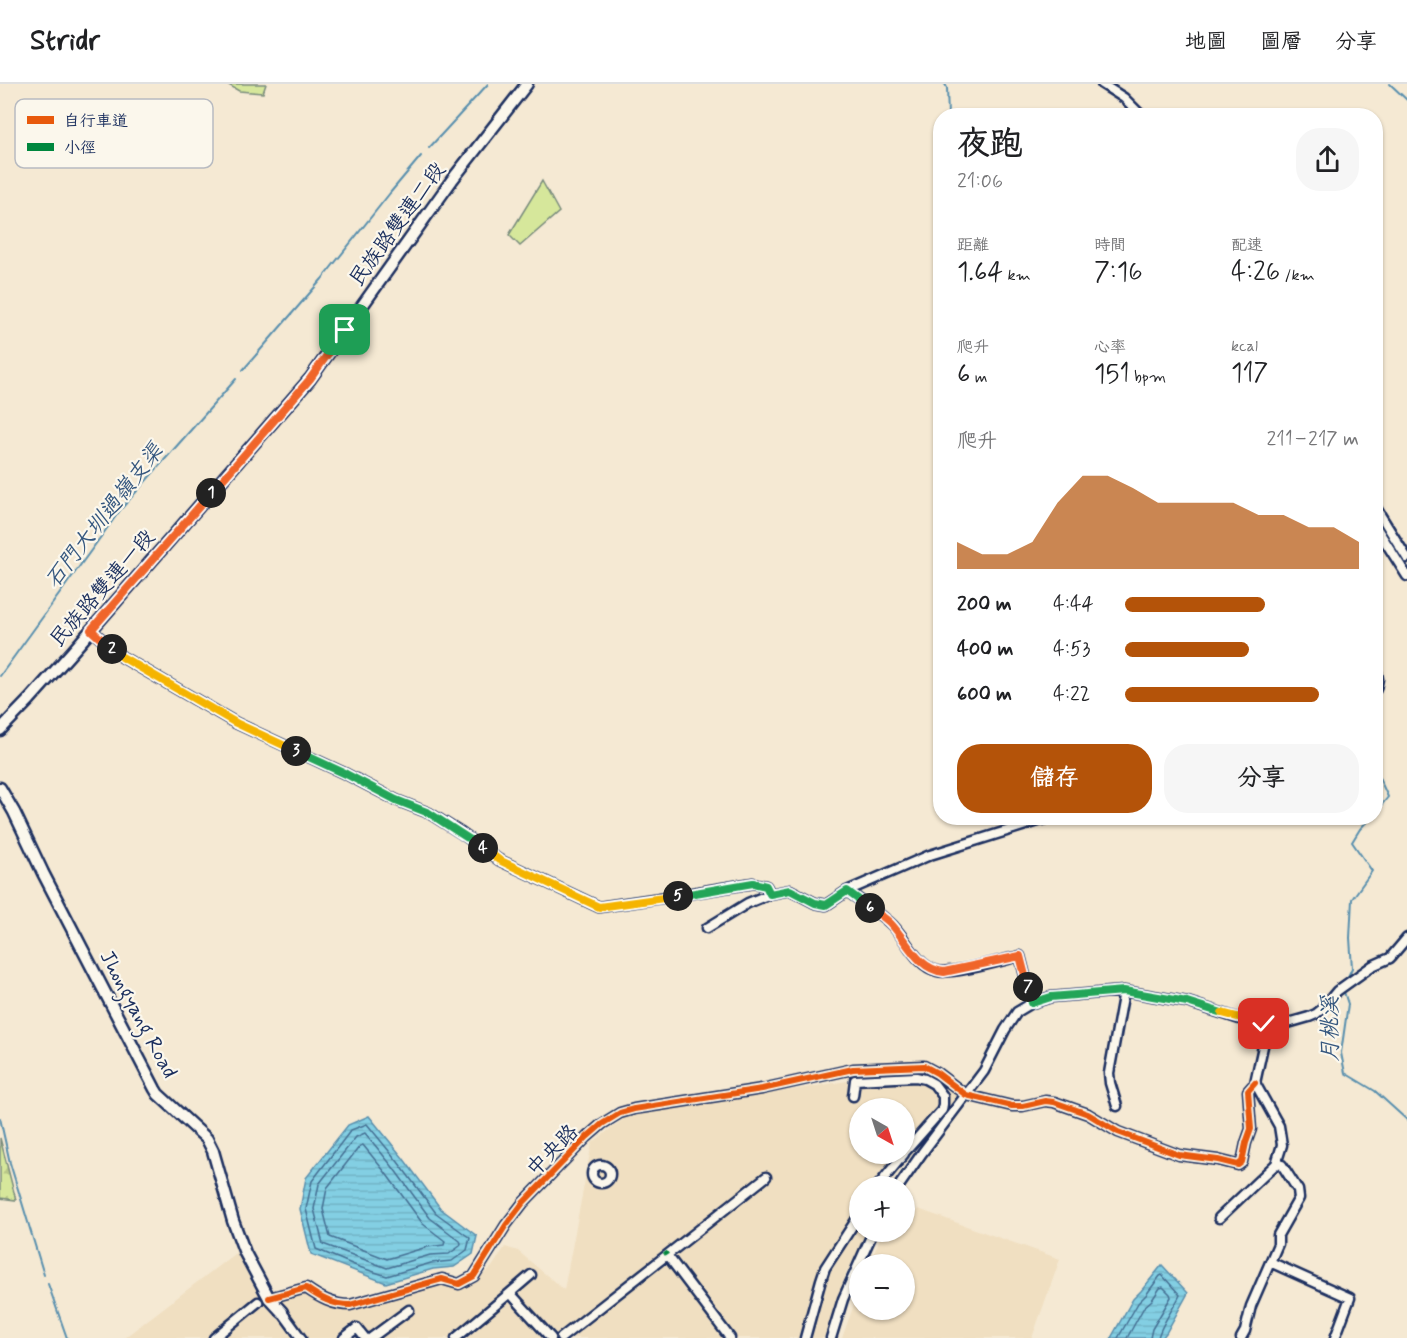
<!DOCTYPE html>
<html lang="zh-TW">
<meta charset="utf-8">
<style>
:root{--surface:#fff;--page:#f6f6f6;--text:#202124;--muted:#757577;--line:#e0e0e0;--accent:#b45309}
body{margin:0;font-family:Mynerve,"LXGW WenKai TC",sans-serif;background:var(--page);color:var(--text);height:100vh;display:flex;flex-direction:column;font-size:22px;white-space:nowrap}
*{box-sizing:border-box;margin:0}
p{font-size:20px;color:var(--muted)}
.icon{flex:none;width:33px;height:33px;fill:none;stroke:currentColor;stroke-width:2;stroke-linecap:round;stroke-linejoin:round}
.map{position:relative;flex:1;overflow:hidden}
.panel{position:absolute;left:933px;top:24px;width:450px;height:717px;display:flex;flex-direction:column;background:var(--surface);border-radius:24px;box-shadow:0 2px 4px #0004}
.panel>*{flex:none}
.needle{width:39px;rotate:141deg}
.controls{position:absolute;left:849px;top:1014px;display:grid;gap:12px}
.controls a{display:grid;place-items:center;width:66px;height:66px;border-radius:50%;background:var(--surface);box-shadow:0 2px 4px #0004;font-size:30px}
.pin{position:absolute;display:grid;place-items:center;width:51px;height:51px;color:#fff;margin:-26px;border-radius:12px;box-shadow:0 3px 9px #0006}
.km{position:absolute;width:30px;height:30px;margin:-15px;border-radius:50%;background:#222;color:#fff;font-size:16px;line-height:30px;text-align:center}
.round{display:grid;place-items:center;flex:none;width:63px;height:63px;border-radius:24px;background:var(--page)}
.head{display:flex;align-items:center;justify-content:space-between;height:102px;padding:0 24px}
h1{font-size:33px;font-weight:600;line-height:45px}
.figures{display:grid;grid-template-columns:repeat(3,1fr);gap:9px;height:102px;padding:6px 24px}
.figures div{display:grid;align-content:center}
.figures b{font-size:26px;font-weight:600}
.figures small{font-size:16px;font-weight:400}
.figures p{font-size:16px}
.chart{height:168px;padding:12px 24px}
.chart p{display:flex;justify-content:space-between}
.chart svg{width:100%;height:108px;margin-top:6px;fill:var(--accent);opacity:.7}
.action{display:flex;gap:12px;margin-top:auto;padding:12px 24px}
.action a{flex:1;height:69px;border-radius:24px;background:var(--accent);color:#fff;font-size:24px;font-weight:600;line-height:69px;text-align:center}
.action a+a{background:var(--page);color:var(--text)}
ul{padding:0 24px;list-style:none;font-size:20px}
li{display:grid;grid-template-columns:96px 72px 1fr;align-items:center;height:45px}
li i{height:15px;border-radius:8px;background:var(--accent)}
header{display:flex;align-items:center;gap:36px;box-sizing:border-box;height:84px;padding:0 30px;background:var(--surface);border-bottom:2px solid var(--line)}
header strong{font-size:28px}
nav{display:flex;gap:33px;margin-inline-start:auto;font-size:21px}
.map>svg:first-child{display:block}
.built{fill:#f0dfc1;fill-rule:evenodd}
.forest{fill:url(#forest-firs);stroke:#788b7c;stroke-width:1.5}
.park{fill:#d6e79b;stroke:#788b7c;stroke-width:1.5}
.water{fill:url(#water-rules);stroke:#598fae;stroke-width:1.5}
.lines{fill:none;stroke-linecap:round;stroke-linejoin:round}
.shore{stroke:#456f93;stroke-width:1.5}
.stream{stroke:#598fae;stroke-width:2}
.minor-casing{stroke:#1b2f5e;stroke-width:13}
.tertiary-casing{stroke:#1b2f5e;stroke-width:15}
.secondary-casing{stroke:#1b2f5e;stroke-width:15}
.minor{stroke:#fbf7ec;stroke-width:8}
.tertiary{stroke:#fbf7ec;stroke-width:10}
.secondary{stroke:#fbf7ec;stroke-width:10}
.quiet{stroke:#00873e;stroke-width:4.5;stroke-dasharray:9 4.5;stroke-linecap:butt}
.cycleway-casing{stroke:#fbf7ec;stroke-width:10}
.cycleway{stroke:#e8590c;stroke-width:6}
.split-1-casing{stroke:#fff;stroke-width:12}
.split-2-casing{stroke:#fff;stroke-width:12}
.split-3-casing{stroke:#fff;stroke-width:12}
.split-4-casing{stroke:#fff;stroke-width:12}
.split-5-casing{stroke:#fff;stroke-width:12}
.split-6-casing{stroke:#fff;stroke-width:12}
.split-7-casing{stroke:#fff;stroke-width:12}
.split-8-casing{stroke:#fff;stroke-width:12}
.split-9-casing{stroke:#fff;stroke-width:12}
.split-1{stroke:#f0652b;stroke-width:8}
.split-2{stroke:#f0652b;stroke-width:8}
.split-3{stroke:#f5b400;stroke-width:8}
.split-4{stroke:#22a559;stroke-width:8}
.split-5{stroke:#f5b400;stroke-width:8}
.split-6{stroke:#22a559;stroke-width:8}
.split-7{stroke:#f0652b;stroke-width:8}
.split-8{stroke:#22a559;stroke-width:8}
.split-9{stroke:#f5b400;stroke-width:8}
.labels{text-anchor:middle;stroke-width:4.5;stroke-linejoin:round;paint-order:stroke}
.street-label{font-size:21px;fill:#1b2f5e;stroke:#fbf7ec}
.water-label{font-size:22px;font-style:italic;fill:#35577f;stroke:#fbf7ec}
.key{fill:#fbf7ec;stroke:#b8bbc1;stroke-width:1.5}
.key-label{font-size:16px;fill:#1b2f5e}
</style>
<header>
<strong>Stridr</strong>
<nav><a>地圖</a><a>圖層</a><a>分享</a></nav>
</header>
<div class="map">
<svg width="1407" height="1254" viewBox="0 0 1407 1254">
<defs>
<pattern id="forest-firs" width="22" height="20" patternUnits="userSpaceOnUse" patternTransform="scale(1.5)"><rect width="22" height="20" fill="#d6e79b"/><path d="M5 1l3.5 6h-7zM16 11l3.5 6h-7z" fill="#b7c688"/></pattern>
<pattern id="water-rules" width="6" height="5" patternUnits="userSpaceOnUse" patternTransform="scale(1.5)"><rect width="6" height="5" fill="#83cfe3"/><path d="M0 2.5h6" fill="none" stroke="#71b2c5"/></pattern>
</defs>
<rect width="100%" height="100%" fill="#f5e9d3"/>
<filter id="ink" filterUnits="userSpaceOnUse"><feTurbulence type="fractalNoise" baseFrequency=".0167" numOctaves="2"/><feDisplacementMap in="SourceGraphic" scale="12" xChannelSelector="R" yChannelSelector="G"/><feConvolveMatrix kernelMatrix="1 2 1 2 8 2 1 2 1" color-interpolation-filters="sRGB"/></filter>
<g filter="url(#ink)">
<!-- built -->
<path class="built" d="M908,987L960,1013L891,1097L889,1102H860V1148H869L846,1190L824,1254H124L242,1164L270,1218L299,1205L345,1226L420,1203L473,1198L492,1183L505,1163L518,1167L564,1206L592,1059L626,1033ZM860,1024H904V1070H860Z
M918,1125L1060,1175L1032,1254H842L859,1207L860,1226H904V1180H870L882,1148H904L905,1145Z"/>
<!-- forest -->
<path class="forest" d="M0,1054L16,1116L0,1114Z"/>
<!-- park -->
<path class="park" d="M227,0H266L263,9L239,7Z
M542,97L559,128L520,162L509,151Z"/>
<!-- water -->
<path class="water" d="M369,1032L403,1074L441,1125L477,1152L473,1170L454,1183L433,1185L386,1199L311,1170L300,1125L306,1094L348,1041Z
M1162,1181L1188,1209L1166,1249L1162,1254H1111L1133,1215L1141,1207Z"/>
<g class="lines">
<!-- shore -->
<path class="shore" d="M367,1040L398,1078L436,1129L470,1154L467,1166L452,1177L431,1179L387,1192L359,1183L316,1165L306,1125L312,1097L351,1046Z
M365,1049L392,1082L430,1134L460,1157L461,1159L460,1162L449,1170L430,1171L387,1184L323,1160L314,1125L319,1100L356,1053Z
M363,1061L385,1088L423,1140L445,1157L444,1161L427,1163L387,1175L330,1153L323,1125L327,1104L360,1062Z
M1118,1254L1138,1219L1146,1211L1160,1192L1162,1191L1180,1211C1174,1224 1160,1242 1158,1254
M1127,1254L1144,1223L1152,1216L1160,1204L1163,1203L1170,1210L1171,1213L1152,1245L1150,1254"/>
<!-- stream -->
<path class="stream" d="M945,0L947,4L948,32
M1390,0L1407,16
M429,64L488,0
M243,286L322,195L390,109L421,72
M0,592L121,425L236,295
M1376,687L1388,713L1376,728
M1346,897L1352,884L1350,854L1352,815L1372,787L1352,758L1360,745L1370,734
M1343,905L1348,920L1341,969L1345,989L1375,1007L1407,1036
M0,1034L10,1079L44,1191
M48,1200L67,1254"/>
<defs>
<path id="minor" d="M1102,0L1124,14L1142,32
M1376,424L1407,474
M1376,443L1407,492
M91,546L122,573L236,639L346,690L396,716L429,729L461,749L499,776L599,823L674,812L753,799L766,802L770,810
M1376,583L1378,595L1376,605
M847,807C861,817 876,827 889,838C906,852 914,881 937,887C952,891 1003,876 1020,872L1032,919
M707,844L748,819L770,810L790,806L815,819L826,821L847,807L930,771L1048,734
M853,1012L855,996L916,993L925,995L934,1000L943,1012V1020L942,1026L904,1069
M1117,1022L1110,999L1109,989L1124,907
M592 1090a9 9 0 1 1 18 0a9 9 0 1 1-18 0Z
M878,1102L904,1070
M899,1102L922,1069L984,987L1005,946L1017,928L1032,919L1051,913L1124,907L1187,918L1249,938L1264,940L1288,939L1309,933L1316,930L1322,925L1337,907L1372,882L1390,874L1407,854
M1219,1134L1276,1080L1282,1061L1279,1042L1255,999L1265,953L1264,940
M667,1171L766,1093
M1270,1178L1350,1214L1335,1254
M531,1191L510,1209L551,1254
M269,1214L306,1204C320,1214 333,1221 350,1221L442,1195L459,1200L474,1192L506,1141L523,1119L587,1053L602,1040L620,1029L634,1025L762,1005L853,985L924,982L937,989L966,1011L1012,1022H1023L1045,1017L1054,1018L1088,1030L1118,1048L1179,1071L1218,1076L1238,1081L1242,1078L1246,1059L1251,1045L1248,1007L1255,999
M282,1228L301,1254
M214,1254L258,1218
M344,1254L357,1244L365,1254
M371,1254L409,1226
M456,1254L510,1209
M561,1254L667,1171L730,1254
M805,1254L821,1196L825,1184L860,1130
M831,1254L843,1215L873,1148
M1241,1254L1245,1247L1251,1222L1278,1160V1151L1299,1114L1298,1106L1282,1081L1276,1080"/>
<path id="tertiary" d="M0,704L14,728L43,789L155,1005L158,1010L207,1055L213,1067L233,1137L245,1169L269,1214L282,1228"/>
<path id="secondary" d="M0,646L30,615L72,568L310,295L452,96L527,0"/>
</defs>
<!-- minor casing -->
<use href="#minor" class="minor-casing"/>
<!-- tertiary casing -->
<use href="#tertiary" class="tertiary-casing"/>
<!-- secondary casing -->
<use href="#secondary" class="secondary-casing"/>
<!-- minor -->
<use href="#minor" class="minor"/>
<!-- tertiary -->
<use href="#tertiary" class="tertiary"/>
<!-- secondary -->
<use href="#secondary" class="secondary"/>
<!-- quiet -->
<path class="quiet" d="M665,1168L667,1171"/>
<defs>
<path id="cycleway" d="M91,546L122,573L236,639L346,690L396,716L429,729L461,749L499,776L599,823L674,812L753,799L766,802L770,810
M269,1214L306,1204C320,1214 333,1221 350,1221L442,1195L459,1200L474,1192L506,1141L523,1119L587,1053L602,1040L620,1029L634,1025L762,1005L853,985L924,982L937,989L966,1011L1012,1022H1023L1045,1017L1054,1018L1088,1030L1118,1048L1179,1071L1218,1076L1238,1081L1242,1078L1246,1059L1251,1045L1248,1007L1255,999"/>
</defs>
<!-- cycleway casing -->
<use href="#cycleway" class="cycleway-casing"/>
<!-- cycleway -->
<use href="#cycleway" class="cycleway"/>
</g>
</g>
<g class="lines" filter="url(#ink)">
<defs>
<path id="split-1" d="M211,409L310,295L345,246"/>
<path id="split-2" d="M112,565L91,546L211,409"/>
<path id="split-3" d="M112,565L122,573L236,639L296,667"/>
<path id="split-4" d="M296,667L346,690L396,716L429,729L483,764"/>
<path id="split-5" d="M483,764L499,776L599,823L678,812"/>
<path id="split-6" d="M678,812L753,799L766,802L770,810L790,806L815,819L826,821L847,807L870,824"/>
<path id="split-7" d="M870,824C877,829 886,834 892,841C908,859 918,885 944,888L1020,872L1028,903"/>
<path id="split-8" d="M1028,903L1032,919L1051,913L1124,907L1187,918L1222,929"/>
<path id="split-9" d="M1222,929L1264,940"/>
</defs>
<!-- split-1 casing -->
<use href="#split-1" class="split-1-casing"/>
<!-- split-2 casing -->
<use href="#split-2" class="split-2-casing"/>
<!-- split-3 casing -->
<use href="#split-3" class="split-3-casing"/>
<!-- split-4 casing -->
<use href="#split-4" class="split-4-casing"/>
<!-- split-5 casing -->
<use href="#split-5" class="split-5-casing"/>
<!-- split-6 casing -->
<use href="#split-6" class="split-6-casing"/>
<!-- split-7 casing -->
<use href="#split-7" class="split-7-casing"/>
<!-- split-8 casing -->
<use href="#split-8" class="split-8-casing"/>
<!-- split-9 casing -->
<use href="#split-9" class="split-9-casing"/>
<!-- split-1 -->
<use href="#split-1" class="split-1"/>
<!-- split-2 -->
<use href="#split-2" class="split-2"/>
<!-- split-3 -->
<use href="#split-3" class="split-3"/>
<!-- split-4 -->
<use href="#split-4" class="split-4"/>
<!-- split-5 -->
<use href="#split-5" class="split-5"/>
<!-- split-6 -->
<use href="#split-6" class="split-6"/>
<!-- split-7 -->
<use href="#split-7" class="split-7"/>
<!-- split-8 -->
<use href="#split-8" class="split-8"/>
<!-- split-9 -->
<use href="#split-9" class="split-9"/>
</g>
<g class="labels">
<!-- street labels -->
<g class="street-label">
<text transform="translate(397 140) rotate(-54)" y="7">民族路雙連二段</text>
<text transform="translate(102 504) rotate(-49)" y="7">民族路雙連一段</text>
<text transform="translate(139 930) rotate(62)" y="7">Jhongyang Road</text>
<text transform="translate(552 1066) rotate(-45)" y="7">中央路</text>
</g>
<!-- water labels -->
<g class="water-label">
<text transform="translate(103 431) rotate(-52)" y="8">石門大圳過嶺支渠</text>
<text transform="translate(1329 945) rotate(-90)" y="8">月桃溪</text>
</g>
</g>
<!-- legend -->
<rect x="15" y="15" width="198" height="69" rx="9" class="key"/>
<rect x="27" y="32" width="27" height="8" fill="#e8590c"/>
<rect x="27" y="59" width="27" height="8" fill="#00873e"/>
<g class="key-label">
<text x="64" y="42">自行車道</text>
<text x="64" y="69">小徑</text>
</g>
</svg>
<div class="controls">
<a><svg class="needle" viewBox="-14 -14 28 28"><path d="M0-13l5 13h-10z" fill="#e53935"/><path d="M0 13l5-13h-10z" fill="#757577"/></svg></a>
<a>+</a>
<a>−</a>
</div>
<div class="pin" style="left:345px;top:246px;background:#1e9e55"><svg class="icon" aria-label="arrive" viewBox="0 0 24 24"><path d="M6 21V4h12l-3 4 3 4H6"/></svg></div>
<div class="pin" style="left:1264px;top:940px;background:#d93025"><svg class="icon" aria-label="check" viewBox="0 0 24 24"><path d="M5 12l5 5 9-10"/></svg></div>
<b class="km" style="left:211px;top:409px">1</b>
<b class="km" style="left:112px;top:565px">2</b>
<b class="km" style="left:296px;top:667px">3</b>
<b class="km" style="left:483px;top:764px">4</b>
<b class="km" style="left:678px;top:812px">5</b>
<b class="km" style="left:870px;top:824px">6</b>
<b class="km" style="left:1028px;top:903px">7</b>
<section class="panel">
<div class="head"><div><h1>夜跑</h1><p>21:06</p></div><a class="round"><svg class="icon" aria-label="share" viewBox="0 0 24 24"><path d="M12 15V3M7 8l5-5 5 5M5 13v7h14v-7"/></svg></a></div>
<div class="figures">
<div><p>距離</p><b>1.64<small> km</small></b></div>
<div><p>時間</p><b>7:16</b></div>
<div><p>配速</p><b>4:26<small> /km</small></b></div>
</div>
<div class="figures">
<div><p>爬升</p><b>6<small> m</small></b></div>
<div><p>心率</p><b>151<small> bpm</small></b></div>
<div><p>kcal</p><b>117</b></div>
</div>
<div class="chart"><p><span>爬升</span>211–217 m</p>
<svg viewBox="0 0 160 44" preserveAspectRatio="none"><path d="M0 44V33L10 38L20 38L30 33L40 17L50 6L60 6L70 11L80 17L90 17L100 17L110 17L120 22L130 22L140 27L150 27L160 33V44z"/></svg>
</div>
<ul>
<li><b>200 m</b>4:44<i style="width:60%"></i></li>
<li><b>400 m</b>4:53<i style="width:53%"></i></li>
<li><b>600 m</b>4:22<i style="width:83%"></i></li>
</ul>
<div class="action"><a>儲存</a><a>分享</a></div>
</section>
</div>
